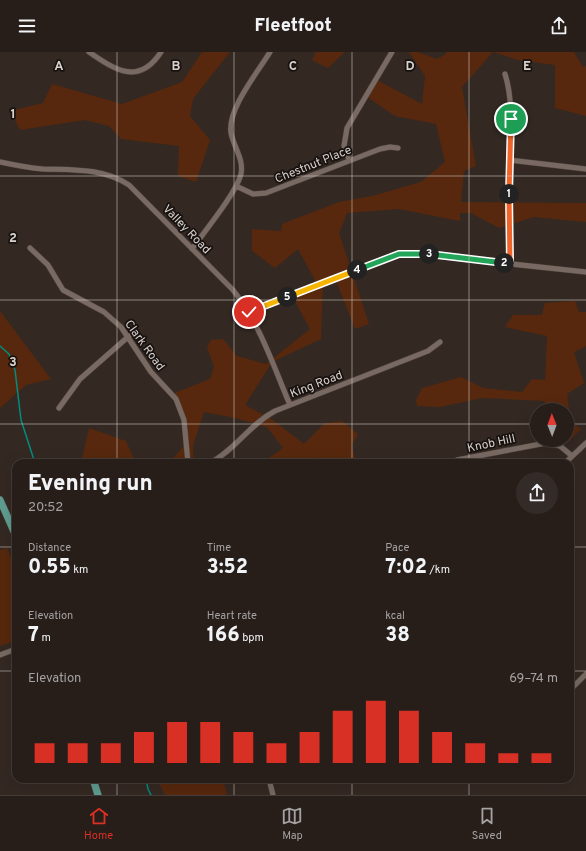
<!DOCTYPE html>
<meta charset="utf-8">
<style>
:root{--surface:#271e1a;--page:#332b27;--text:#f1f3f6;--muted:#a4a2a2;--line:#433c39;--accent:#d93025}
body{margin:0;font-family:Overpass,sans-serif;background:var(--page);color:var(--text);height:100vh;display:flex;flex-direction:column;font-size:15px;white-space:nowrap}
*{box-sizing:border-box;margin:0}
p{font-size:13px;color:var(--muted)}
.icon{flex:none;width:22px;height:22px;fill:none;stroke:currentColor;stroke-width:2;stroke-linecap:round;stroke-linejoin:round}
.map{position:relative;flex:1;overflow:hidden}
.side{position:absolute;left:12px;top:407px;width:562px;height:324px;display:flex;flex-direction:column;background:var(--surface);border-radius:12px;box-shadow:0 4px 16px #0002,0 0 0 1px var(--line)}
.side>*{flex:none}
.needle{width:26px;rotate:359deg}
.fabs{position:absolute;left:530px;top:351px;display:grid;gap:8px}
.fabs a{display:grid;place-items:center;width:44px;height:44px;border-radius:50%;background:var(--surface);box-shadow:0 4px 16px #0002,0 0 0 1px var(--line);font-size:20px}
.pin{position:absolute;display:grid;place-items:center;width:34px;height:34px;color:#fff;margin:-17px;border:2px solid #fff;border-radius:50%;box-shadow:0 1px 4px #0007}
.km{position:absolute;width:20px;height:20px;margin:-10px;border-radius:50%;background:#222;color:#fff;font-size:11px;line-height:20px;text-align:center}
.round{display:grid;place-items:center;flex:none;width:42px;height:42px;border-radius:21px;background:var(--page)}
.overview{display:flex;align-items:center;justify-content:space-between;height:68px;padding:0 16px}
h1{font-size:22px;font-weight:800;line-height:30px}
.figures{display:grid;grid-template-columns:repeat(3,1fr);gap:6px;height:68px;padding:4px 16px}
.figures div{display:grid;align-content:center}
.figures b{font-size:20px;font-weight:800}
.figures small{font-size:11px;font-weight:400}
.figures p{font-size:11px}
.chart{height:112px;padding:8px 16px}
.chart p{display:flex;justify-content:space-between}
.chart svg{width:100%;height:72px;margin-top:4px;stroke:var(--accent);stroke-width:6}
header{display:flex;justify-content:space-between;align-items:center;height:52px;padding:0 16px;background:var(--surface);font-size:18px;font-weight:800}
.dock{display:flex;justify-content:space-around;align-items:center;height:56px;border-top:1px solid var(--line);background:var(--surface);font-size:11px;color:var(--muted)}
.dock a{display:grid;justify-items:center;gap:2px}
.dock .selected{color:var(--accent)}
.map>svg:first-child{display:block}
.green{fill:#57280d}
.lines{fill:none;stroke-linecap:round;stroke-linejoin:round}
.stream{stroke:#018d80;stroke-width:1.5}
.minor-casing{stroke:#4c433d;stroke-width:6}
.major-casing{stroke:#4c433d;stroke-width:8}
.minor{stroke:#786a63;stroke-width:5}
.major{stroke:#5f9c90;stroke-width:7}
.split-1-casing{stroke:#fff;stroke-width:8}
.split-2-casing{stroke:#fff;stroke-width:8}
.split-3-casing{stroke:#fff;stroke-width:8}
.split-4-casing{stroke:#fff;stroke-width:8}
.split-5-casing{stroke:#fff;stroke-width:8}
.split-6-casing{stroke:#fff;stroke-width:8}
.split-1{stroke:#f0652b;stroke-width:5}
.split-2{stroke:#f0652b;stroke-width:5}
.split-3{stroke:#22a559;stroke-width:5}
.split-4{stroke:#22a559;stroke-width:5}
.split-5{stroke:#f5b400;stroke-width:5}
.split-6{stroke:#f5b400;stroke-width:5}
.grid{fill:none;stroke:#d8d0cc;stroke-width:1;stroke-opacity:0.55}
.labels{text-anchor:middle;stroke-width:3.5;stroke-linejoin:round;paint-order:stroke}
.street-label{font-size:12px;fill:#d8d0cc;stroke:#17120f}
.grid-label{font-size:13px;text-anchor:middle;font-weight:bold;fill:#d8d0cc;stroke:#17120f;stroke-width:3.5;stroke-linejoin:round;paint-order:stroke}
</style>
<header><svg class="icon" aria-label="menu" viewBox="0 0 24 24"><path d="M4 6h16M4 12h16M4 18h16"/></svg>Fleetfoot<svg class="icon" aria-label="share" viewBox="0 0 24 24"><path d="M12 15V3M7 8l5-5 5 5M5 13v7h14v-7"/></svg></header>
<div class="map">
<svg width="586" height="743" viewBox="0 0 586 743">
<rect width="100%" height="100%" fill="#342822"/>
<!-- green -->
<path class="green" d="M202,0H230L193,47L190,64L210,88L196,130L178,124L179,94L121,87L109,74L85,68L20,78L10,59L43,51L52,32L122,52L182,30Z
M316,0H345L328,16L312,8Z
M409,0H418L437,7L446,2V0H574L583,15L586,14V64L555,56V13L518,8L493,0L462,35L476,114L464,119L461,150L586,151V170L534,165L499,176L471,161H460V169L399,157L347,161L339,181L369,272L355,277L335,226L323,230L321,287L272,310L245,353L270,366L304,392L325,371L342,369L358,382L352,393L356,411H318L314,405L304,411H262L283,396L267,375L235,366L204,360L193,393L194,411H169L183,395L185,369L172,342L210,327L214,315L207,295L211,288L223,287L237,304L266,312L310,277L290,240L317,232L298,197L275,216L252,199V177L281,179L282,172L339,150L372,144L421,130L445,110L436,72L395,64L363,42L375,27L422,52L425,24Z
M575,249L579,260H586V294L574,300L584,331L567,342L571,370L581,377L569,389L567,386V358H549L544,349L482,346L440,355L417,354L416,348L422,336L461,325L483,336L522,340L532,327L545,328L547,284L505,275L513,263H542L545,251Z
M0,259L51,327L26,333L0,356Z
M89,376L126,389L136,411H81Z
M7,496L16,518V589L0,594V498Z
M157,727H223L227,743H165Z"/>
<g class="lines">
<!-- stream -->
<path class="stream" d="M0,294L9,302L15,318L21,368L35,411
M146,727L148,737L151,743"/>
<defs>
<path id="minor" d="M89,0C115,18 139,34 161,0
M505,22C515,54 509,87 509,120C509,150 510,181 510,211
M349,108L344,94L347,76L392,0
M509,108L586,117
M0,110C14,113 28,116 43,117C73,118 103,116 129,133L233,238C260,272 273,313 290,353
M236,134L253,142L266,141L380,97L390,95L398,96
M30,196L48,213L63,238L104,260L121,275L151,320L176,347L184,368L188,411
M192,197C204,180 237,140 241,122C244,107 234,96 231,81C227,57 258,20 270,0
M249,260L389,205L409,201L586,220
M59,356L80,327L129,284
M457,408L546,391L560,394L572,404
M210,411C235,398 250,372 275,359L428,299L440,290
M565,411L586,391
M0,603L16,597
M570,638L586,622
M269,727L273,743"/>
<path id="major" d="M0,448L16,484
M93,727L98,743"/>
</defs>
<!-- minor casing -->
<use href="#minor" class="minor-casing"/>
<!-- major casing -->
<use href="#major" class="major-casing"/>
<!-- minor -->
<use href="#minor" class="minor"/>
<!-- major -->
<use href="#major" class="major"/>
</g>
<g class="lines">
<defs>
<path id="split-1" d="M509,142L511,67"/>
<path id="split-2" d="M504,211H510L509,142"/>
<path id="split-3" d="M429,202L504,211"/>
<path id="split-4" d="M357,218L399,202H429"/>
<path id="split-5" d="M287,245L357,218"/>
<path id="split-6" d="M249,260L287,245"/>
</defs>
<!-- split-1 casing -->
<use href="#split-1" class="split-1-casing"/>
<!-- split-2 casing -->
<use href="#split-2" class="split-2-casing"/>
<!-- split-3 casing -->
<use href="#split-3" class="split-3-casing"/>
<!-- split-4 casing -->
<use href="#split-4" class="split-4-casing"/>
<!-- split-5 casing -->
<use href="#split-5" class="split-5-casing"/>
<!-- split-6 casing -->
<use href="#split-6" class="split-6-casing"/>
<!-- split-1 -->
<use href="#split-1" class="split-1"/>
<!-- split-2 -->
<use href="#split-2" class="split-2"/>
<!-- split-3 -->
<use href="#split-3" class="split-3"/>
<!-- split-4 -->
<use href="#split-4" class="split-4"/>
<!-- split-5 -->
<use href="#split-5" class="split-5"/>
<!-- split-6 -->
<use href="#split-6" class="split-6"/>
</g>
<!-- grid -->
<path class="grid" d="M117,0V411M234,0V411M352,0V411M469,0V411M0,124H586M0,248H586M0,372H537M567,372H586M0,495H16M570,495H586M0,619H16M570,619H586M117,727V743M234,727V743M352,727V743M469,727V743"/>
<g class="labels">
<!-- street labels -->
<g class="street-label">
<text transform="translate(313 112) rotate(-22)" y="4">Chestnut Place</text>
<text transform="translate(187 177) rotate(46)" y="4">Valley Road</text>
<text transform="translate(145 293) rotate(54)" y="4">Clark Road</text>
<text transform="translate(316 332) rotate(-21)" y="4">King Road</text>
<text transform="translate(491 391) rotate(-12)" y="4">Knob Hill</text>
</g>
</g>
<g class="grid-label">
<text x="59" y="18">A</text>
<text x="176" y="18">B</text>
<text x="293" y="18">C</text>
<text x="410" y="18">D</text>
<text x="527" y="18">E</text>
<text x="13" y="66">1</text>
<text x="13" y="190">2</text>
<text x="13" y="314">3</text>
</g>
</svg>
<div class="fabs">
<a><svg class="needle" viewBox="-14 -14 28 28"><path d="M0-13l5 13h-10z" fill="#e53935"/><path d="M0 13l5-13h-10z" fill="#a4a2a2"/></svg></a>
</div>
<div class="pin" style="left:511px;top:67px;background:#1e9e55"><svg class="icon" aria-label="arrive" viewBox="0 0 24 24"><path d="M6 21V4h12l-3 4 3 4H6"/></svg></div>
<div class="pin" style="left:249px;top:260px;background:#d93025"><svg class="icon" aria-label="check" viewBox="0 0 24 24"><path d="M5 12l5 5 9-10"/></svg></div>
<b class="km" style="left:509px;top:142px">1</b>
<b class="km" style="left:504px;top:211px">2</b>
<b class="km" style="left:429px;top:202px">3</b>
<b class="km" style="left:357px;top:218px">4</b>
<b class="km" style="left:287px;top:245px">5</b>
<section class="side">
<div class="overview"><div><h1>Evening run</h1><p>20:52</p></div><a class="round"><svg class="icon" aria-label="share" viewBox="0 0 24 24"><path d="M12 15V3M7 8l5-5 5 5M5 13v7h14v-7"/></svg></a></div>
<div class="figures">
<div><p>Distance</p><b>0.55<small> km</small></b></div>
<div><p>Time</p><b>3:52</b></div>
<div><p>Pace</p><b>7:02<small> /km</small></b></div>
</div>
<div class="figures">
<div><p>Elevation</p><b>7<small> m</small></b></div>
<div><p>Heart rate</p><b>166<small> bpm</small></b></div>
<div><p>kcal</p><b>38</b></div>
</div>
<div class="chart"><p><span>Elevation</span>69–74 m</p>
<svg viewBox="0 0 160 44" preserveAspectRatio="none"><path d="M5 44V32M15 44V32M25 44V32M35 44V25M45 44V19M55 44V19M65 44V25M75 44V32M85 44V25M95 44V12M105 44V6M115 44V12M125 44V25M135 44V32M145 44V38M155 44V38"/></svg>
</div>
</section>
</div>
<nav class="dock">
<a class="selected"><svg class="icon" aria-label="home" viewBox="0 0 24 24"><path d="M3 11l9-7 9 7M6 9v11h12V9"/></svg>Home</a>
<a><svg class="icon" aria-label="map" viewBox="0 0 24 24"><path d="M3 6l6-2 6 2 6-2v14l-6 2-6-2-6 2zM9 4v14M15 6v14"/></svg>Map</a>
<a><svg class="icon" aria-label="saved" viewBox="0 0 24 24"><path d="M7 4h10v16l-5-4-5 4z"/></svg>Saved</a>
</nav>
